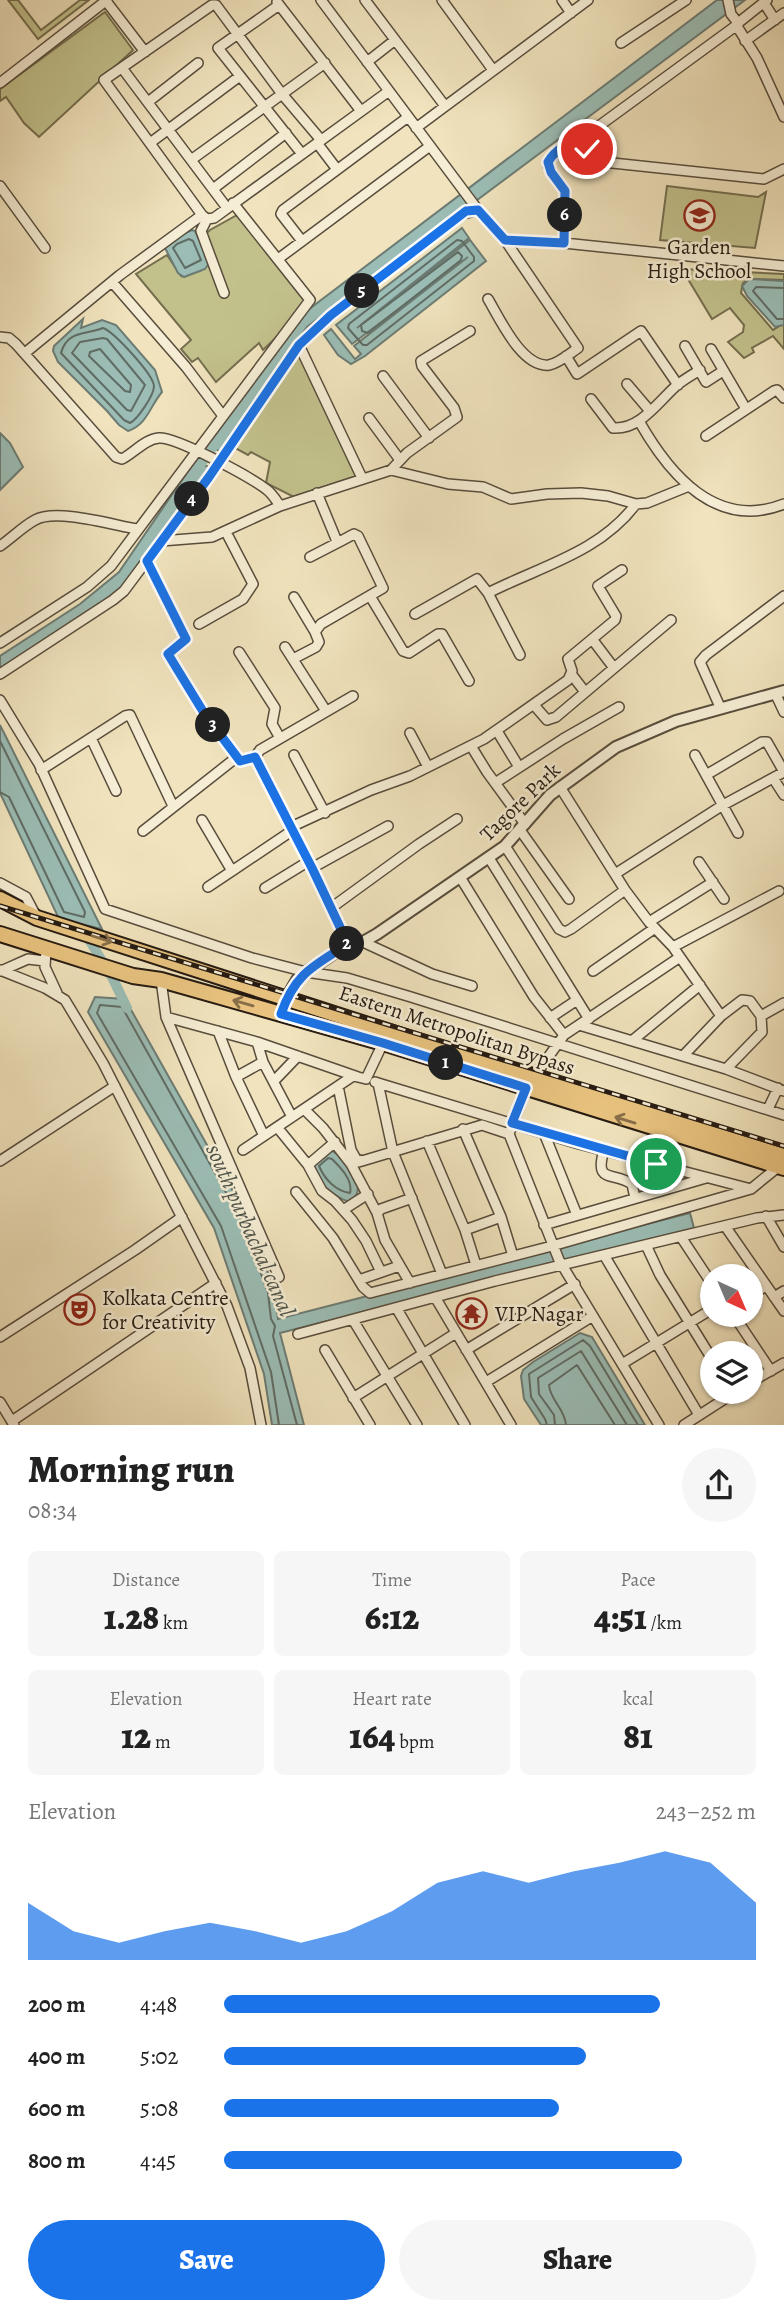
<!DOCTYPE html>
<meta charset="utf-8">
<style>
:root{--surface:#fff;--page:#f6f6f6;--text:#222;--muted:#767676;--accent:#1a73e8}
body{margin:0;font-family:Alegreya,serif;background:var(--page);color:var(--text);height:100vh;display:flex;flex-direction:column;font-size:26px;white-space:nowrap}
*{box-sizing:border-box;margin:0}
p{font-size:23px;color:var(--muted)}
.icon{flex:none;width:38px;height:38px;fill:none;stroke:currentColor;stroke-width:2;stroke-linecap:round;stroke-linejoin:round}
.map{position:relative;height:1425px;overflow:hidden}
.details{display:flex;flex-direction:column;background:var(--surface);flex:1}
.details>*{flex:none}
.needle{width:46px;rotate:136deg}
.fabs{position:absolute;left:700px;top:1264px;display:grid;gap:14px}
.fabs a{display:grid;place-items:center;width:63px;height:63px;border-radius:50%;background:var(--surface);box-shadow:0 2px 5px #0004;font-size:35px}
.pin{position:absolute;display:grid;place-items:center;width:60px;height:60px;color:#fff;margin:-30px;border:4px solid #fff;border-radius:50%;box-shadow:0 2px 7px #0007}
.km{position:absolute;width:35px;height:35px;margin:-18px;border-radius:50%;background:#222;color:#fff;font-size:19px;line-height:35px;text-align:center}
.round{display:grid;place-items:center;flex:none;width:74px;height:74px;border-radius:37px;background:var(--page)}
.headline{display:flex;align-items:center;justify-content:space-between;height:119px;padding:0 28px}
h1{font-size:38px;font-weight:800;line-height:52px}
.stats{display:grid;grid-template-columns:repeat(3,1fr);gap:10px;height:119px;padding:7px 28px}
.stats div{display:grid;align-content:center;border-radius:10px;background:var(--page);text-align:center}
.stats b{font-size:35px;font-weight:800}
.stats small{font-size:19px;font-weight:400}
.stats p{font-size:19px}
.chart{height:196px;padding:14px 28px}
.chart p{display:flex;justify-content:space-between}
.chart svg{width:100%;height:126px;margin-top:7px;fill:var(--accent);opacity:.7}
.cta{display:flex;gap:14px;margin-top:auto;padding:14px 28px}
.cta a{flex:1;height:80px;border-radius:42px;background:var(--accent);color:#fff;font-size:28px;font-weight:800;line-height:80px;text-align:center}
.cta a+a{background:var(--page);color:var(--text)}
ul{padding:0 28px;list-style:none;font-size:23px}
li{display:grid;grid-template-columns:112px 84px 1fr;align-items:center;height:52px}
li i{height:18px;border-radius:9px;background:var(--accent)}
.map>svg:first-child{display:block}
.green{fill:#c2c18c;stroke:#746e4f;stroke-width:2}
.water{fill:#9bbdb5;stroke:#6c7c74;stroke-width:2}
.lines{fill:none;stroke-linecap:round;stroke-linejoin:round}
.shore{stroke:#606c64;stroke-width:2}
.canal{stroke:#9bbdb5;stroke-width:10}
.minor-casing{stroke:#584d3d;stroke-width:12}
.tertiary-casing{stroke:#584d3d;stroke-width:14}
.primary-casing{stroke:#261b12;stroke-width:18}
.minor{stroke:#f5edd4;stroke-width:9}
.tertiary{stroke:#f5edd4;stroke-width:10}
.primary{stroke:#e8c27e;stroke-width:14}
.rail-casing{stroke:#261b12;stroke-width:5}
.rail{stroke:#f5edd4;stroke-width:2.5;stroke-dasharray:8;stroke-linecap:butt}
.oneway{stroke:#876e48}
.route-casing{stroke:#fff;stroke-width:14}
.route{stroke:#1a73e8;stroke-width:9}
.labels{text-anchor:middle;stroke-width:5;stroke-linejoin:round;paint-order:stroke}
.poi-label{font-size:21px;fill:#261b12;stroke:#f5edd4;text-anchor:start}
.street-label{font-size:21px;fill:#261b12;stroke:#f5edd4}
.water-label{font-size:23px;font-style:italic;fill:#4f544b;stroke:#f5edd4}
</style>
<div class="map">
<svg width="784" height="1425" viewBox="0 0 784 1425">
<rect width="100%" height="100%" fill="#f0e3bd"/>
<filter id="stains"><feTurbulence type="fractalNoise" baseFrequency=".00286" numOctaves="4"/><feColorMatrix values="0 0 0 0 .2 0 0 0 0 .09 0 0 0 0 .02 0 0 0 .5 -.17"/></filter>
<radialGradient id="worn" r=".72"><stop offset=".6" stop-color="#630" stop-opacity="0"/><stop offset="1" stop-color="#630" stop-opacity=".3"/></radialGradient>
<!-- green -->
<path class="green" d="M8,0H18L41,30L80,0H89L38,39Z
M105,12L133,50L39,137L24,123L6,97L0,101V89Z
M667,186L758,197L766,192L755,248L660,240Z
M237,215L309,306L263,350L259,343L216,382L198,358L192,362L181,349L191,340L136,274L167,255L181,276L184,277L202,270L200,239L210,230Z
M682,269L784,274V280L749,279L743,283L741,293L773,330L784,323V349L773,336L752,348L754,352L744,358L728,342L743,332L744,325L730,308L712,319Z
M298,352L357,476L294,497L266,483L270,462L251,452L248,455L235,448Z"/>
<!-- water -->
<path class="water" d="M717,0H745L307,327L221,452L207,444L304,313Z
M462,228L469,238L357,328L470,240L486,261L365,356L351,364L338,355L324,335L331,329L355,359L361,354L354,346L468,257L352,344L336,325Z
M192,230L195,231L210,262L205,269L184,277L178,273L165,248L173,238Z
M749,279L784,281V325L775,327L747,296L742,286Z
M83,319L81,328L102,320L116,325L155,370L162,392C150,406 147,425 128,431L119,425L107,411L58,362L53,351L54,346Z
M0,433L10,443L23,467L0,490Z
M195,461L209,467L137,576L113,598L0,671V656L80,604L119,572Z
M0,725L102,929L59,919L0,793Z
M95,997L125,999L248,1218L275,1292L278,1319L690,1213L694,1228L280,1333L304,1425H272L264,1374L214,1228L88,1012Z
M331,1150C347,1160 371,1189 349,1202C326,1193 322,1185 311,1163Z
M580,1333L592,1337L645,1425H541L524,1399L521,1376L523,1370L533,1362Z"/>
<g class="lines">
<!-- shore -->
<path class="shore" d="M189,239L193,241L201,260L185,268L173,248L177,244Z
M457,240L462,241L474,257V261L367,345H363L348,328L349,324Z
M458,252L462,256L461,260L368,333L362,331L361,325Z
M784,288L756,287L753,291L777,319H784
M103,328C114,332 153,374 154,386C154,395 138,419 130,423L124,420L61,353C67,330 86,335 103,328Z
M103,338L107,339L145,385L131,411L127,410L72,353L80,342Z
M100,349L131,385L130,392L125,391L89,356L90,352Z
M0,741L85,912L84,917L64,912L9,797L0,792
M328,1158L332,1159C341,1168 353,1180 350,1193C336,1191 325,1180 319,1166Z
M279,1425L271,1372L221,1226L97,1013L100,1005L122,1007L242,1221L268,1293L271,1319L275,1326L273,1336L297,1425
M547,1425L545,1419L531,1397L529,1374L583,1340L590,1346L638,1425
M555,1425L554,1415L539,1394L538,1378L581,1351L627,1425
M566,1425C565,1409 550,1400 549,1385L577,1365L615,1425"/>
<!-- canal -->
<path class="canal" d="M194,473L220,437
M85,933L113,979L127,1008"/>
<defs>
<path id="minor" d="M321,0L478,210L505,240L564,243L784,266
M365,0L445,106
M442,0L493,70
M562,0L571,13
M728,0L731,14L738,23
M767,0L738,23V28L757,58L784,117
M106,1L145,52
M277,2L361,111
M764,3L775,20
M279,5L218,48L302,154
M745,41L784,13
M621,43L686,0
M367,62L395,40
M122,68L227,208
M0,83L107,0
M148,102L198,63
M416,128L588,0
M321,140L282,94L216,5H212L104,80L202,215L207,219L214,218L389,91
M577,142C588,144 591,159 603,162L764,179L784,169
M150,143L240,76
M317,143L336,168
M191,160L325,63
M0,186L45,248
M213,189L286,133
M207,219L201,231L224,293
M302,241L281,214L283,210L408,117
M564,243L565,191L548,166C551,151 563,146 577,142L737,25
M278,259L430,146
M112,282L186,367L223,416
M488,299C500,319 522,368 549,365C559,363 569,354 578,348L505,240
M0,337L9,338L16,344L116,457L122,459C134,453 145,439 159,438C177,437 250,477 266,489C272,493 276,500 280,506L391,470L448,484L483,487L511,499L547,494L581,493L608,496L636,504L647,503L689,486
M299,345L362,478
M685,346L706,382L723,371
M711,349L746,409
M25,353L120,275L202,215
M566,356L577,374L641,331L678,385
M383,376L429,438
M627,384L650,411
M591,399L613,428C640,430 658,402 676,386C683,380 692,375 700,370
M369,418L400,460
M639,421C669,474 716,531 784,504
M706,436L774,391L777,390L784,398
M391,470L407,453L457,417L454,408L422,366L421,361L470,331
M161,541L212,537L280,506
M0,546C12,538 22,527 35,520C56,508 113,525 137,529
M310,557L341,541
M147,561L186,639L169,652L168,654L171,659L204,713L240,761L255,757
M370,596L403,651L409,653L438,634H442L469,681
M294,597L315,632
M415,614L477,579L488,593
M199,624L243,599L253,584L226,532
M592,639L614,668
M0,643L87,587L111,566L310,300L233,203
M285,647L326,711
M239,652L275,708L272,724L280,738
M520,655L488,593C541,566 599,553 636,504
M293,659L316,647L319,642L315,632L321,624L383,588L358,536L354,534L341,541L336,539L317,493
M0,674L113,600L124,591L209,477L299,345L331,315L460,215L478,210
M572,675L585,692
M776,695L784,712
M0,700L39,764L105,909L252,958L306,972L347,978L411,997L784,1115
M534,705L547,720L556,717L671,620
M720,707L700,662L706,655L784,596
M497,731L519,767
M410,733L428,767
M91,738L116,791
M471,746L487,772L525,824
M294,755L325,813
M695,755L738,833
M41,770L125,716L130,715L173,806
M706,775L762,742H767L784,772
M773,778L784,795
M495,783L563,739L619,707
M560,787L625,890L649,922L673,947L721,1016
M202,820L232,871L293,830
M291,827L371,790L410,776L484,739L568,680L572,671L568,659L615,620L616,616L598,586L622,570
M520,830L569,899
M143,831L237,757
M505,846L559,929L565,932L571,929L625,890
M489,858L589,1019
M699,862L724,899
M312,868L388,826
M615,874L723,805L784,772
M460,877L534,997L564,1035
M0,883L26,897L36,916
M208,887L232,871
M265,888L309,861
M331,908L419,844L457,819
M649,922L713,882
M363,942L432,974L472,986
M348,944L312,868L255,757L260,750L353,696
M673,947L779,891
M46,949L45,967L57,993
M0,970L45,988L65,1000L103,1063L227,1306L250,1368L261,1425
M1,971L28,959L45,961
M593,971L655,928
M161,980L166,1017L257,1042L358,1077L366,1079L383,1043
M166,1017L279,1277
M550,1018L577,1000
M579,1025L726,1069L784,1091
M218,1031L236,1077L264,1136
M633,1040L700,985
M257,1042L263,1062L292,1117
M683,1056L721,1016L742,1000L750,1001L761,1016
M726,1069L762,1032L761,1016L784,1003
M236,1077L263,1062
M534,1077L564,1035L680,957
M274,1081L298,1056
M375,1082L378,1083L393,1152L442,1274
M378,1083L579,1144L751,1189L778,1167
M338,1086L351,1150L356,1159L362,1161L482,1125L509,1134
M526,1089L509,1134L559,1260L659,1425
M304,1109L323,1128L351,1164L362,1161
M768,1109L778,1088
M277,1127L308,1165L322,1191L335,1201L352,1220L366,1241L381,1272
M544,1133L577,1215
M427,1141L465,1230L501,1217L463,1129
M243,1150L353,1076
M604,1150C594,1184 612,1171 632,1184L635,1198
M0,1161L115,1086
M351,1164L377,1213
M308,1165L335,1142
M296,1192L333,1238L363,1287L370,1293L552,1246L751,1189
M343,1210L368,1194
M766,1216L784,1247
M501,1217L513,1256
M544,1225L706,1178
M725,1226L784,1311
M465,1230L476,1265
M681,1237L712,1284
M646,1245L660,1275L712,1359
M604,1255L699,1415
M359,1280L399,1266
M410,1283L385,1240L377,1213L381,1209L412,1198
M751,1295L766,1286
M435,1297L511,1425
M774,1297L784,1291
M397,1309L465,1425
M733,1314L771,1371
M353,1320L417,1425
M298,1334L495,1281L757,1218L784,1215
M0,1337L135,1250L182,1217
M325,1350L370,1425
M466,1350L575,1284
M622,1364L712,1309
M486,1382L593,1316
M751,1382L784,1363
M353,1398L456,1333
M0,1402L14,1425
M12,1421L216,1283
M684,1425L737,1391"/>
<path id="tertiary" d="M281,1014L286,999L297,980L306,972L348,944L363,942L377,934L505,846L550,795L616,747L676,721L784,691"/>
<path id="primary" d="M0,899L37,918L427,1044L784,1156
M0,934L133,976L161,980L383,1043L784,1168"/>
</defs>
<!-- minor casing -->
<use href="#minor" class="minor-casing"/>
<!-- tertiary casing -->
<use href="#tertiary" class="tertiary-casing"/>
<!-- primary casing -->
<use href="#primary" class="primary-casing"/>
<!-- minor -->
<use href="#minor" class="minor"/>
<!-- tertiary -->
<use href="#tertiary" class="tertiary"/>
<!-- primary -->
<use href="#primary" class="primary"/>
<defs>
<path id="rail" d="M0,906L784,1146"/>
</defs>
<!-- rail casing -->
<use href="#rail" class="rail-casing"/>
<!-- rail -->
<use href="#rail" class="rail"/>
</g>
<!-- one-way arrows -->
<defs><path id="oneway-shaft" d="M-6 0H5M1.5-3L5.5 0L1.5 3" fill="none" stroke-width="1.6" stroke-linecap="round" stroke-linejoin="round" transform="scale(1.75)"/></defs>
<g class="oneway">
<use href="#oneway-shaft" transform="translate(102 939) rotate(18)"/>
<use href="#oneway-shaft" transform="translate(243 1003) rotate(-164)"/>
<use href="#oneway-shaft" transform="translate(625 1120) rotate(-163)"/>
</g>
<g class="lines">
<defs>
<path id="route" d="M587,149L582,143C568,142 555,150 548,162L551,172L565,191L564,243L505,240L478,210L466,211L331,315L299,345L209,477L147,561L186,639L168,654L204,713L240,761L255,757L312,868L348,944C314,966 295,973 281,1014L383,1043L526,1088L512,1123L656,1164"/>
</defs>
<!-- route casing -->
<use href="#route" class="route-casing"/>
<!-- route -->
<use href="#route" class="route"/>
</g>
<!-- icons -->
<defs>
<symbol id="school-ring" viewBox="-11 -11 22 22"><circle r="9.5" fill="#f5edd4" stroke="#8f2418" stroke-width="1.5"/><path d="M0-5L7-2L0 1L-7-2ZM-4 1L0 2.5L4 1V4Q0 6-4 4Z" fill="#8f2418"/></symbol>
<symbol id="theatre-ring" viewBox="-11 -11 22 22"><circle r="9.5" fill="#f5edd4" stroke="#8f2418" stroke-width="1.5"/><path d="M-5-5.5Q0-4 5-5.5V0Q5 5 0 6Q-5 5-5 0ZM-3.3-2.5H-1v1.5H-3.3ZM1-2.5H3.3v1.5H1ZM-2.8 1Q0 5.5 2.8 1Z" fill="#8f2418"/></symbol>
<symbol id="temple-ring" viewBox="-11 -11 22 22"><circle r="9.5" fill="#f5edd4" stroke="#8f2418" stroke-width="1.5"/><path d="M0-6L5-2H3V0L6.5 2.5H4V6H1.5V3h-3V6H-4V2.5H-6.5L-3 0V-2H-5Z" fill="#8f2418"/></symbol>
</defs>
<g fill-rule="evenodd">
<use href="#school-ring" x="682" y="198" width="35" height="35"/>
<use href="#theatre-ring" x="62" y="1292" width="35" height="35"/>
<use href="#temple-ring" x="454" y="1296" width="35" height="35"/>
</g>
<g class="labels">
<!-- poi labels -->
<g class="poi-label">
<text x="699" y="254" text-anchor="middle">Garden<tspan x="699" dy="24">High School</tspan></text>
<text x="102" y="1305">Kolkata Centre<tspan x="102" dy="24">for Creativity</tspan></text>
<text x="495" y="1321">VIP Nagar</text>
</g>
<!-- street labels -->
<g class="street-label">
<text transform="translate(520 802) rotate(-44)" y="7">Tagore Park</text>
<text transform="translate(457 1030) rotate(18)" y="7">Eastern Metropolitan Bypass</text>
</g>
<!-- water labels -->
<g class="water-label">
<text transform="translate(251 1230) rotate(66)" y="8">south purbachal canal</text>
</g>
</g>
<rect width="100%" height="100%" filter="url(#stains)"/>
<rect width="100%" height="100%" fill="url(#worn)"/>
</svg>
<div class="fabs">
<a><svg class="needle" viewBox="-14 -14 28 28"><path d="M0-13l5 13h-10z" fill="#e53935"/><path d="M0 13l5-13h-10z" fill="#767676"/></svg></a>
<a><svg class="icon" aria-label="layers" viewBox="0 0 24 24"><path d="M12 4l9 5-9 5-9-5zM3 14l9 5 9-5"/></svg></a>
</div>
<div class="pin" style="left:656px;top:1164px;background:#1e9e55"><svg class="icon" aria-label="arrive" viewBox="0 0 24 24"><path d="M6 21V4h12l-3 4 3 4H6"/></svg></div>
<div class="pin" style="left:587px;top:149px;background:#d93025"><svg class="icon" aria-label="check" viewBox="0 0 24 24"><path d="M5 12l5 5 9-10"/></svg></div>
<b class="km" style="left:446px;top:1063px">1</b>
<b class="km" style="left:347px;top:944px">2</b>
<b class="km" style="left:213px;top:725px">3</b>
<b class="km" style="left:192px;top:499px">4</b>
<b class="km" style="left:362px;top:291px">5</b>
<b class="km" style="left:565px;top:215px">6</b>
</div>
<section class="details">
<div class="headline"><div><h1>Morning run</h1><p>08:34</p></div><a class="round"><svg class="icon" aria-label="share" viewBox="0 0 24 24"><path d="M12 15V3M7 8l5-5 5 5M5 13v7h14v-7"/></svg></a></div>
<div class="stats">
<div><p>Distance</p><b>1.28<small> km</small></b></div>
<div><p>Time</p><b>6:12</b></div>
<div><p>Pace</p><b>4:51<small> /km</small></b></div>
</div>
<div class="stats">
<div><p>Elevation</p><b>12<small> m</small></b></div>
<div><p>Heart rate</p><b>164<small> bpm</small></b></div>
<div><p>kcal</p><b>81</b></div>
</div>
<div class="chart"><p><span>Elevation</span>243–252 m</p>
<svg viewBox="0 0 160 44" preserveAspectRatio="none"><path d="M0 44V24L10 34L20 38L30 34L40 31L50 34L60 38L70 34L80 27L90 17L100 13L110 17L120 13L130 10L140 6L150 10L160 24V44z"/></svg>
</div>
<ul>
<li><b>200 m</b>4:48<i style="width:82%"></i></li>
<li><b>400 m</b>5:02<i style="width:68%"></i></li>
<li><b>600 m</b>5:08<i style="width:63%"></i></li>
<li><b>800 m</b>4:45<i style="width:86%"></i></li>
</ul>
<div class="cta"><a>Save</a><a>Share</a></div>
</section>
